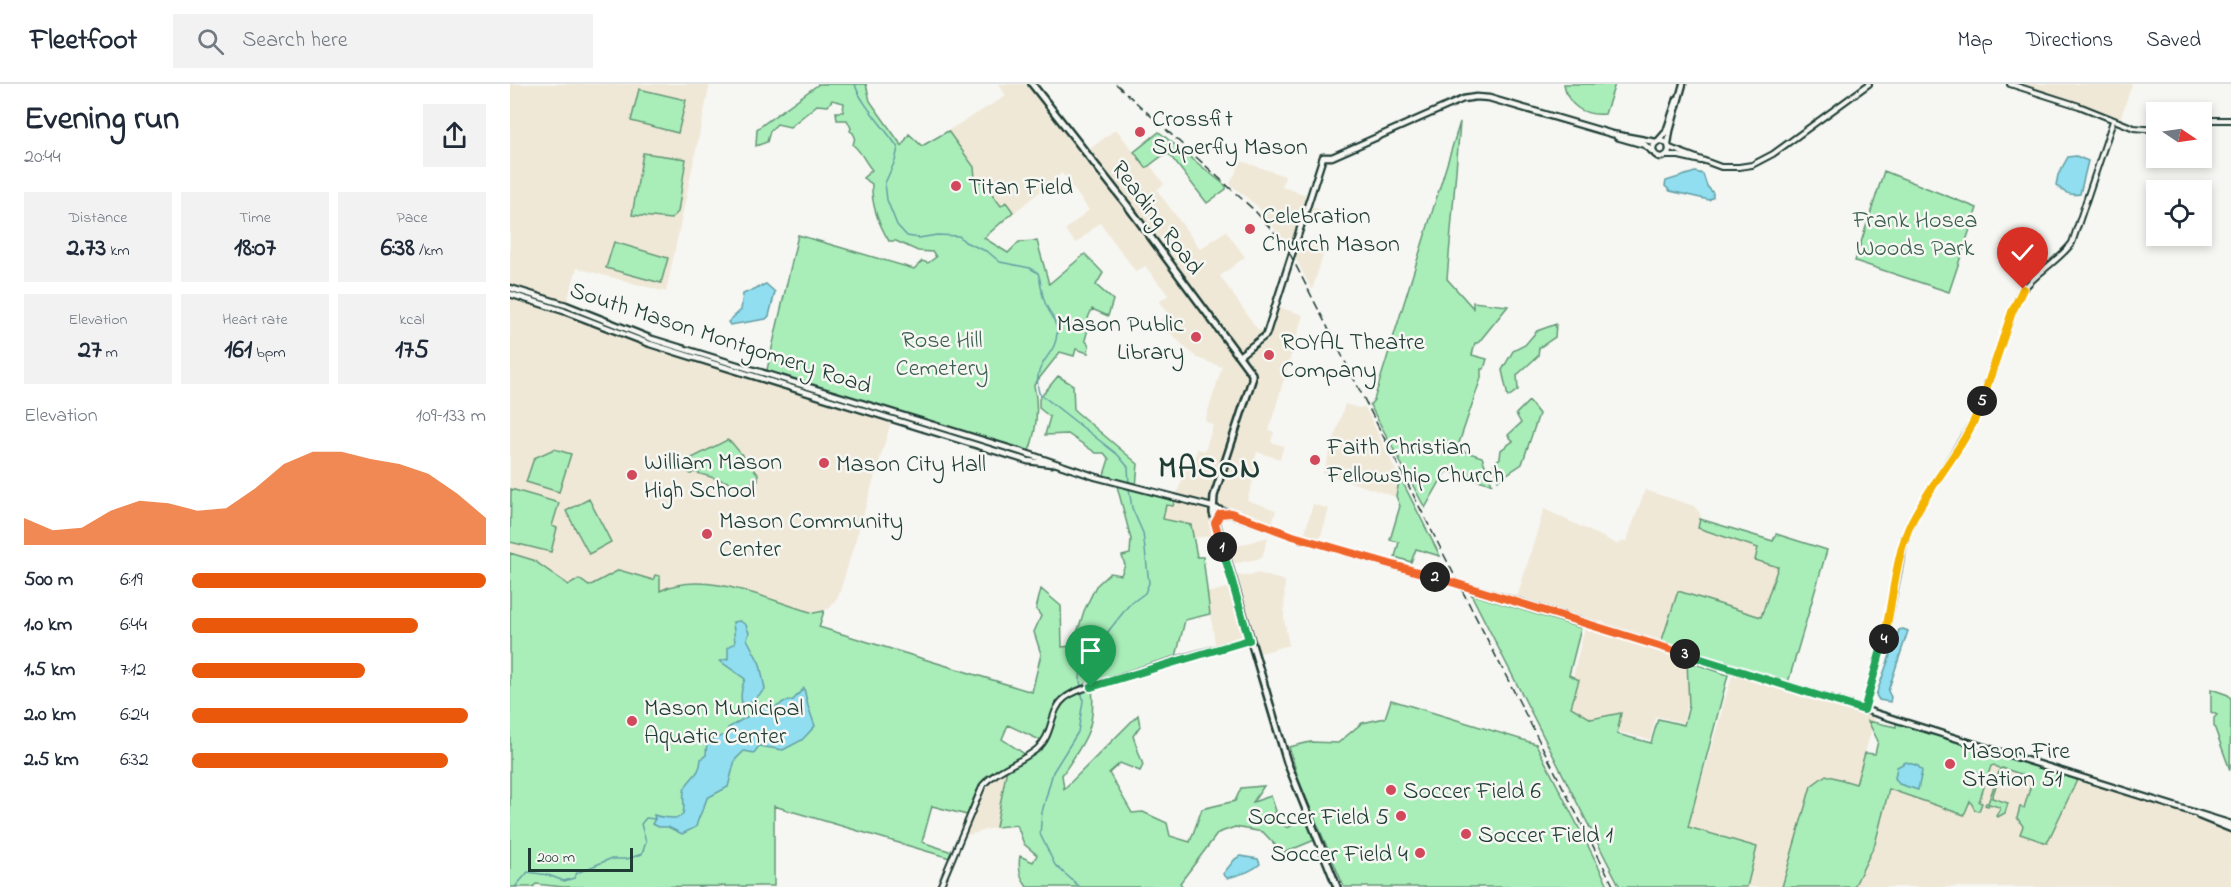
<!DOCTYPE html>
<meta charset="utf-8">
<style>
:root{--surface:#fff;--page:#f2f2f3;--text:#1f2937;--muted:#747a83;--line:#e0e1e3;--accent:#ea580c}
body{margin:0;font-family:"Indie Flower",sans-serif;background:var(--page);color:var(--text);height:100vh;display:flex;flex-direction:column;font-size:22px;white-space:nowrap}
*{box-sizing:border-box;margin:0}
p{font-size:20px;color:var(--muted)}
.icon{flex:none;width:33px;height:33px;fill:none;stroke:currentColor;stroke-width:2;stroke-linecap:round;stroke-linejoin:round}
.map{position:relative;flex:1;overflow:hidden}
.side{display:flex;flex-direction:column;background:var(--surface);width:510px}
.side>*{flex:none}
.needle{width:39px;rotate:103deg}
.controls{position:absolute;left:1636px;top:18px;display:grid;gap:12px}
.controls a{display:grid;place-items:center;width:66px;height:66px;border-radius:0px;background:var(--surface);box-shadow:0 3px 9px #0003;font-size:30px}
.scale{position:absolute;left:18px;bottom:15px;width:105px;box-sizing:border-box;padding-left:6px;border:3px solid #1f3d34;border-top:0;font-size:16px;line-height:21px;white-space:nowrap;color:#1f3d34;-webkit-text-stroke:4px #f6f6f2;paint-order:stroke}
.pin{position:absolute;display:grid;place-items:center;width:51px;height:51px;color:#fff;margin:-62px -26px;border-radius:50% 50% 50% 0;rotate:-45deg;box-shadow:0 0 6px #0007}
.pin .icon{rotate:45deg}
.km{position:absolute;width:30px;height:30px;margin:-15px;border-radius:50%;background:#222;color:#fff;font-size:16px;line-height:30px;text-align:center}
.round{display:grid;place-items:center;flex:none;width:63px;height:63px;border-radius:0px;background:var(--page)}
.head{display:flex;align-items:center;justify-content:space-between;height:102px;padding:0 24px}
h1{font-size:33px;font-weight:800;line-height:45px}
.figures{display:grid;grid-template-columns:repeat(3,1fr);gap:9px;height:102px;padding:6px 24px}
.figures div{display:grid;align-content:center;border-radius:0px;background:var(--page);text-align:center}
.figures b{font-size:26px;font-weight:800}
.figures small{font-size:16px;font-weight:400}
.figures p{font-size:16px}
.chart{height:168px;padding:12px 24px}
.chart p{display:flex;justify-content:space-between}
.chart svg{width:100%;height:108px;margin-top:6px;fill:var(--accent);opacity:.7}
ul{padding:0 24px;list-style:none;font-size:20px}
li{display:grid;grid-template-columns:96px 72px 1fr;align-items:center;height:45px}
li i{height:15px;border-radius:8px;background:var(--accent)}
header{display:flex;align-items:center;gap:36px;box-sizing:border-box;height:84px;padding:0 30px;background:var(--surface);border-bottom:2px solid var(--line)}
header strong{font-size:28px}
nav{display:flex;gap:33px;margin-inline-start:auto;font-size:21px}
.search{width:420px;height:54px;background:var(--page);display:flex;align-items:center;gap:15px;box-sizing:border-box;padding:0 21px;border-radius:0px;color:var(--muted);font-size:22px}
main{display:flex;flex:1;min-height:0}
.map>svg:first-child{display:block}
.built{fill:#f0e8d7}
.green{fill:#a9eeb9;stroke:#649676;stroke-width:1.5}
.water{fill:#90deef;stroke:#639ea4;stroke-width:1.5}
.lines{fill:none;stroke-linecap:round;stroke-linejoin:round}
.stream{stroke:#639ea4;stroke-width:1.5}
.tertiary-casing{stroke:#1f3d34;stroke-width:8}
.secondary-casing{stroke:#1f3d34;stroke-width:9}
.primary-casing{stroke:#1f3d34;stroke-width:10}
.tertiary{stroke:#f6f6f2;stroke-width:4}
.secondary{stroke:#f6f6f2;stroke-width:4.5}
.primary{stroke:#f6f6f2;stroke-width:5}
.rail{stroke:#1f3d34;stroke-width:1.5;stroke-dasharray:9 4.5;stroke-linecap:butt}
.split-1-casing{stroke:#fff;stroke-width:12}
.split-2-casing{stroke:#fff;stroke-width:12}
.split-3-casing{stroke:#fff;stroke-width:12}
.split-4-casing{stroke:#fff;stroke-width:12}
.split-5-casing{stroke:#fff;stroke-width:12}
.split-6-casing{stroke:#fff;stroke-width:12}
.split-1{stroke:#22a559;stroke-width:8}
.split-2{stroke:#f0652b;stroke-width:8}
.split-3{stroke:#f0652b;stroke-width:8}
.split-4{stroke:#22a559;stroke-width:8}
.split-5{stroke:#f5b400;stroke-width:8}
.split-6{stroke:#f5b400;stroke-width:8}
.poi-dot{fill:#d1495b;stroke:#f6f6f2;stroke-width:2}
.labels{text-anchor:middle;stroke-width:5;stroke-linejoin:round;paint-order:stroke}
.poi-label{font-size:24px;fill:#1f3d34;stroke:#f6f6f2;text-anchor:start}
.street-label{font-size:24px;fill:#1f3d34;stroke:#f6f6f2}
.park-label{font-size:24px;fill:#3b604f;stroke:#f6f6f2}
.district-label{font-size:30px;font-weight:bold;letter-spacing:1.5px;fill:#1f3d34;stroke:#f6f6f2}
</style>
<header>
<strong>Fleetfoot</strong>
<div class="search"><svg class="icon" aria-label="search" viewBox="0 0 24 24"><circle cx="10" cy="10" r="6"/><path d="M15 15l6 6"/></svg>Search here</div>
<nav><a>Map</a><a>Directions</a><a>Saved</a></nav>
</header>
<main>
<section class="side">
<div class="head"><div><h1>Evening run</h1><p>20:44</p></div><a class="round"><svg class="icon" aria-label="share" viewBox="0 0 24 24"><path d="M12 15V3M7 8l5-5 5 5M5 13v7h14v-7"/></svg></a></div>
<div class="figures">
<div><p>Distance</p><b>2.73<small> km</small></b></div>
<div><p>Time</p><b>18:07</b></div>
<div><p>Pace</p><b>6:38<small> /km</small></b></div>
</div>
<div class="figures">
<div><p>Elevation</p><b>27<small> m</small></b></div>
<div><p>Heart rate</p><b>161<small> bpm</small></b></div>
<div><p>kcal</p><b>175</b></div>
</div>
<div class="chart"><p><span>Elevation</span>109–133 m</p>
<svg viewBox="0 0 160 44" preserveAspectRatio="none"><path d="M0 44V33L10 38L20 37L30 30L40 26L50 27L60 30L70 29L80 21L90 11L100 6L110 6L120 9L130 11L140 15L150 23L160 33V44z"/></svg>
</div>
<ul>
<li><b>500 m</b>6:19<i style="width:100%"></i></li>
<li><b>1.0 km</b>6:44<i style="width:77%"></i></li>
<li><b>1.5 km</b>7:12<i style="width:59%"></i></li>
<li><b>2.0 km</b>6:24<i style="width:94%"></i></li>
<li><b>2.5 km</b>6:32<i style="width:87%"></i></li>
</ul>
</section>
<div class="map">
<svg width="1721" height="803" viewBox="0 0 1721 803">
<rect width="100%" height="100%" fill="#f6f6f2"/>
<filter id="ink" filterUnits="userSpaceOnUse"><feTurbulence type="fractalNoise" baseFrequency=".0167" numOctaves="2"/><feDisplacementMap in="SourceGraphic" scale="12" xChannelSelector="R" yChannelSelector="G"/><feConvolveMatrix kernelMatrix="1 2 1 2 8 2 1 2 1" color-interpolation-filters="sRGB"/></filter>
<g filter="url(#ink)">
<!-- built -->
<path class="built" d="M0,0H200L156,208L67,184L56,221L0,204Z
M489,0H522L576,68L606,45L636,84L640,81L654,100L647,106L690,165L716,147L735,173L710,192L748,246L756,248L765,222L793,231L759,346L764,348L761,358L774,362L770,375L747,368L743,383L747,385L737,416L766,426L761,444L703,423L708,451L683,454L681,441L653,435L658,411L666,412L681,372L685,373L687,365L695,367L703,341L695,337L712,283L687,274L648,238L658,230L649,218L658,211L635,182L626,188L590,139L566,159L555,146L579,126L552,89L459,166L370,107L399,50L412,62L496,12Z
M1500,0H1622L1609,39L1569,22Z
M731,77L775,92L772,103L800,112L797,121L826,131L823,142L793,133L786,156L815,165L802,206L782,168L748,123L720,100Z
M0,210L112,250L382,335L329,511L320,524L304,529L206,500L177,498L154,505L90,541L59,502L49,493L23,476L0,469Z
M835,320L849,324L855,323L901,418L813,389Z
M1135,406L1184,422L1190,429L1191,435L1263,457L1266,450L1317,466L1277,601L1366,630L1346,700L1316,691L1301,702L1272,803H1237L1247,763L1178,743L1224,585L1189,574L1173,639L1146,632L1140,656L1053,633L1076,539L1006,517L1034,425L1107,460L1117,456Z
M803,420L819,425L809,459L793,455Z
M758,453L752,474L717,481L713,466Z
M747,489L775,497L774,535L779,561L744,571L739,556L706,565L697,509L723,502L720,491L740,492Z
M1477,663L1673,726L1721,745V803H1344L1365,760L1379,705L1454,731Z
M497,684L486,743L452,753L473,701Z"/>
<!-- green -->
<path class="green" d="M309,0H356L360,17L392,62L399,50L412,62L438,47L464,83L465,94L468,98H473L491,122L496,118L503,128L474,154L498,169L509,158L527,157L539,200L575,170L593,189L586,201L603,216L598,232L582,225L578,234L584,239L578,245L575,256L579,261L578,269L566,265L564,272L550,268L524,301C529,325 527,347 518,370L256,290L288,151L404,185L412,177L418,179L426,173L423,168L408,167L386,157H379C368,139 361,121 362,100L353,94L362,86C355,78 351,67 343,61L345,53L343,49L340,47L341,44L337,36H327L326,28H333L334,19L322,16L318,22L307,21L280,43L267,40L260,47L257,58L246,62L247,45Z
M1054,0H1105L1095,30C1074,32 1057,22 1054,0Z
M129,5L176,16L168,49L121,37Z
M950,38L937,195L963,224V218L998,222L968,259H965L962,271L977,275L974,285H971V294L947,365L972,373L982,400L936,387L915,424L860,321L864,316Z
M649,48L716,102V105L697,119L659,70L652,72L636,84L624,68Z
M133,69L176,75L168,128L161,135L122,131Z
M1374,87L1467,124L1439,208L1345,177Z
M104,158L158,174L151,199L96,184Z
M1046,240L1045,253L1029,264L1028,272L1007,291L1008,306L998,313L992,286L1003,267L1015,261L1027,247Z
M548,292L563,301L564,326L628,380L626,403L666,413L663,422L656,421L653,435L681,441L687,473H693L700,530L675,536L665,577L582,603C586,645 575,657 552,691L554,705L628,631L630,642L623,652L633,681L630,687L610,679L599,689L622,729L633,728L657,739L660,752L680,758L692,725L725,717L731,704L754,702L743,718L761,712L766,727L761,735L778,744L798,731L807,755L773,769L753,748L725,743L708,749L670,799L673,803H517C510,794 508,783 510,772L523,778L527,771L514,760L507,741L486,743L497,684L517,672L534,658L498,641L492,655L516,671L476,692L466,708L457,731L422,722L412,758L442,768L440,774L264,722V802L53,803L26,800L23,803H0V469L23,476L59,501L69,495L79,502L109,486L143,496L145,491L150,492V507C192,485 254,514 297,527L304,529L314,527L309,543L522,608L531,570L524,548L531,532L526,525L531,505L551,522L552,563L563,562L574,527L586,502L600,489L611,491L615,481L612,472L620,470L621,455L606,398L593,394L599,375L594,369H586L558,350L535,351L540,333L529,324V315Z
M1019,317L1029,330L1012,380L988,396L984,379L990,374L991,366L1003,357L998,351L1011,339L1006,330Z
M217,356L222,359L248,390V396L231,404L228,401L184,388L181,390L176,387L175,381L178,376Z
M44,365L61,370L49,408L16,398L24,374Z
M890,393L930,472L906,465L901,478L885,473L889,458L880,456L890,422L886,412Z
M1,405L49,419L42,442L47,444L41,468L0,458Z
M79,415L101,458L79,470L56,427Z
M1190,435L1263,457L1266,450L1317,466L1277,602L1150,562L1168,507L1251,533L1268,483L1245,476L1248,464L1188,444Z
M961,510L1071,544L1059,591L1069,596L1061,623L1081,635L1111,629L1107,650L1141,659L1148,635L1174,641L1179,622L1177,577L1218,591L1178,743L1247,763L1237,803H1110Z
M1701,605L1718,611L1721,615L1720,686L1704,642V634L1707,631L1701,628Z
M881,616L1026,660L1099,803H834L789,697L779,663L800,658L828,659L852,639L875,634Z
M1386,636L1569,692L1537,759L1510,750L1513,742L1507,734L1510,723L1514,724L1523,694L1492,684L1482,714L1498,719L1495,729L1488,733L1486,732L1490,726L1489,723L1479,720L1478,722L1475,721L1476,719H1478L1490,685L1484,681L1481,682L1469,718L1472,719L1469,727L1465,726L1460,717L1454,731L1379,705L1365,760L1344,803H1272L1301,702L1316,691L1346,700L1355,669L1365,670L1368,657L1358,637L1386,643Z"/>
<!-- water -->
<path class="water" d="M1566,72L1578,77L1570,110C1559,112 1553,108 1546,101L1548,91L1558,73Z
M1185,88L1193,90L1197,102L1203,109V113L1199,116L1160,107L1155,102L1156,97Z
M256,200L265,208L259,232L256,235L220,241L218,238L231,226L233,210Z
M230,537L236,541L239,549L237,555L250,580L255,605L245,615L238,619H232C230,612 232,601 235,595L210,577L218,575V563L225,559L223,538Z
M1393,545L1398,547L1378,607L1381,613L1380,618L1369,616L1366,611L1389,546Z
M294,604L298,622L305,642L292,656L273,666L249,662L244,669L234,667L225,676L218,703L197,714C194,724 188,733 186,743L172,750L158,743H149L142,740L145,735L144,731C151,734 155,733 163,734C181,735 170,715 175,704C181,691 190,692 191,675L196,671L197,657L215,651L218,644L253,623C261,624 268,624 273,618L283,616Z
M1396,678L1408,682L1412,687L1408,706L1389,700L1385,694L1387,683Z
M730,772L748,775L750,780C741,788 729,791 717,794L713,790L725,775Z"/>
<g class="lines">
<!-- stream -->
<path class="stream" d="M345,0C349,18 377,46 388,64L385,77L375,99L377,116L387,141L397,152L409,154L427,151L449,152L455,158L478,168L490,178L520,184L528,189C531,197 531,205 533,212C535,225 547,234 547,248C547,273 521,277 529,309L608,371L618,383L619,400
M5,803L18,788L38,791L54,797L64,794L67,789L100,775H117L132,770L136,758L131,740L136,734L145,735
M570,803L545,781L530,750L532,728L543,688L568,648L573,617L570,596L571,580L576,569L593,554L619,521L635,509L639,499L633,449L622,424L619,405"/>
<defs>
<path id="tertiary" d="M1500,0L1569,22L1624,44L1647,46
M1692,36H1721
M1160,64L1211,83H1229L1242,81L1263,70L1359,0
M1157,72H1169L1191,77
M1354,626L1379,535L1396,450L1407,428L1465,334L1509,211C1523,190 1547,179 1562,159L1603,37
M430,803L473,701C487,685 510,679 527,665C544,651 539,626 555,614C566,605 584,602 598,597C644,581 692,568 739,556"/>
<path id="secondary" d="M1107,53L1135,61L1143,68
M1149,56L1156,48L1167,15
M1143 65a8 8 0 1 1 16 0a8 8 0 1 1-16 0Z
M1158,60L1160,47L1173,0
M0,204L56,221L142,255L518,370L586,393L702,423L783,452L1006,517L1721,740
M0,210L54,227L140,260L518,377L542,380
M729,272L756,251L813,73H822L953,15L966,13L979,14L1102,50L1146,58
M1689,732L1721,745"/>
<path id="primary" d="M522,0L617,121L742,290V296L704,412L703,429L777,678L827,803
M705,438L710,430L721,429"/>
</defs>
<!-- tertiary casing -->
<use href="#tertiary" class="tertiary-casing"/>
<!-- secondary casing -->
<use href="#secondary" class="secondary-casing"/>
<!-- primary casing -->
<use href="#primary" class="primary-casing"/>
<!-- tertiary -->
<use href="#tertiary" class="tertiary"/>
<!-- secondary -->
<use href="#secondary" class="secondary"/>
<!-- primary -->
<use href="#primary" class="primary"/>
<!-- rail -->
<path class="rail" d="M606,0L744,126L763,147L781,172L1104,803"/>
</g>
</g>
<g class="lines" filter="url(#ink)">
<defs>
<path id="split-1" d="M581,603L739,556L712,463"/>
<path id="split-2" d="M712,463L705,439L710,430L721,429L783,452L925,493"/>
<path id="split-3" d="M925,493L1175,570"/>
<path id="split-4" d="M1175,570L1354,626L1374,555"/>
<path id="split-5" d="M1374,555C1383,518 1385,473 1401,439C1422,396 1457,362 1472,317"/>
<path id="split-6" d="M1472,317L1502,228L1513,205"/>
</defs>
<!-- split-1 casing -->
<use href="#split-1" class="split-1-casing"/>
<!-- split-2 casing -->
<use href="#split-2" class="split-2-casing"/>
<!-- split-3 casing -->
<use href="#split-3" class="split-3-casing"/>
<!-- split-4 casing -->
<use href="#split-4" class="split-4-casing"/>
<!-- split-5 casing -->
<use href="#split-5" class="split-5-casing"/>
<!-- split-6 casing -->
<use href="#split-6" class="split-6-casing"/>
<!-- split-1 -->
<use href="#split-1" class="split-1"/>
<!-- split-2 -->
<use href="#split-2" class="split-2"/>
<!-- split-3 -->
<use href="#split-3" class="split-3"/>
<!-- split-4 -->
<use href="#split-4" class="split-4"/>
<!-- split-5 -->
<use href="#split-5" class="split-5"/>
<!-- split-6 -->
<use href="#split-6" class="split-6"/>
</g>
<!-- markers -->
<g class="poi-dot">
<circle cx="630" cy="48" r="6"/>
<circle cx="446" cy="102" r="6"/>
<circle cx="740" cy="145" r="6"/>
<circle cx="686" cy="253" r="6"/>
<circle cx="759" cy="271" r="6"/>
<circle cx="805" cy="376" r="6"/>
<circle cx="314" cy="379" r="6"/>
<circle cx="122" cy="391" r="6"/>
<circle cx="197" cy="450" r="6"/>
<circle cx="122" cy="637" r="6"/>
<circle cx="1440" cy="680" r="6"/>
<circle cx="881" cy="706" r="6"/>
<circle cx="891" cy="732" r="6"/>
<circle cx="956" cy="750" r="6"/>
<circle cx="910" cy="769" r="6"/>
</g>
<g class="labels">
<!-- poi labels -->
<g class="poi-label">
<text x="642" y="42">Crossfit<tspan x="642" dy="28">Superfly Mason</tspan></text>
<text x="458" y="110">Titan Field</text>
<text x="752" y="139">Celebration<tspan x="752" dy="28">Church Mason</tspan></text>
<text x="674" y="247" text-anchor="end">Mason Public<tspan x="674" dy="28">Library</tspan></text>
<text x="771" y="265">ROYAL Theatre<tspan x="771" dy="28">Company</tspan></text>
<text x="817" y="370">Faith Christian<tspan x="817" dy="28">Fellowship Church</tspan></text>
<text x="134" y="385">William Mason<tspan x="134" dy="28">High School</tspan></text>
<text x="326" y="387">Mason City Hall</text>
<text x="209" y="444">Mason Community<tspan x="209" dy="28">Center</tspan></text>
<text x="134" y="631">Mason Municipal<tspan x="134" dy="28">Aquatic Center</tspan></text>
<text x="1452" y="674">Mason Fire<tspan x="1452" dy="28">Station 51</tspan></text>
<text x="893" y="714">Soccer Field 6</text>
<text x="879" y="740" text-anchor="end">Soccer Field 5</text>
<text x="968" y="758">Soccer Field 1</text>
<text x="898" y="777" text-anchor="end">Soccer Field 4</text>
</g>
<!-- street labels -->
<g class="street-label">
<text transform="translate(648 133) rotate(53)" y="8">Reading Road</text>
<text transform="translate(211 253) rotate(18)" y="8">South Mason Montgomery Road</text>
</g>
<!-- park labels -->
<g class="park-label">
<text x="1405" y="143">Frank Hosea<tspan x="1405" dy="28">Woods Park</tspan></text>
<text x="432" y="263">Rose Hill<tspan x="432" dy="28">Cemetery</tspan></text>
</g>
<!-- district labels -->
<g class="district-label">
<text x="700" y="393">MASON</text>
</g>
</g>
</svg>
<div class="controls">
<a><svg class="needle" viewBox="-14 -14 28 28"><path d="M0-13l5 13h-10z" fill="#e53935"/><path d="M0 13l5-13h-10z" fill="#747a83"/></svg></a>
<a><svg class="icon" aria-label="locate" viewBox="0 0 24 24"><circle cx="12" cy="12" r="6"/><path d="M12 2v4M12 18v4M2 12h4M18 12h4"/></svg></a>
</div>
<div class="scale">200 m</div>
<div class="pin" style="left:581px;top:603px;background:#1e9e55"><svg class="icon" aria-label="arrive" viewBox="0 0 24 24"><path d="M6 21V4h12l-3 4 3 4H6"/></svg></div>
<div class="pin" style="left:1513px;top:205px;background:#d93025"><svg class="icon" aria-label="check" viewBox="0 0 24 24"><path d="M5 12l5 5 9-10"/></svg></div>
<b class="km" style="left:712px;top:463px">1</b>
<b class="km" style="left:925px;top:493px">2</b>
<b class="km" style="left:1175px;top:570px">3</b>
<b class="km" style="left:1374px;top:555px">4</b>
<b class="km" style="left:1472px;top:317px">5</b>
</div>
</main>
